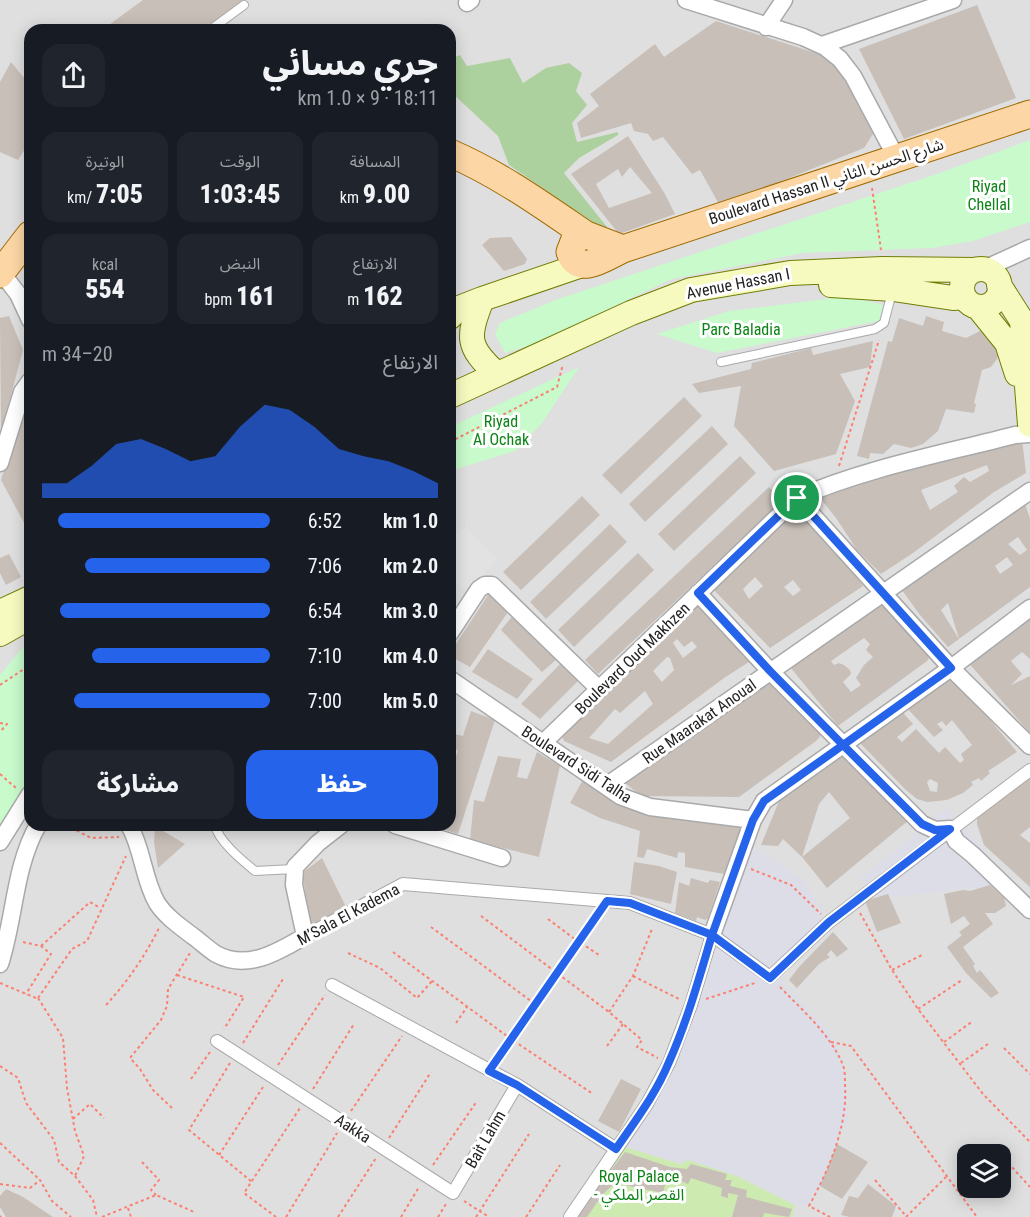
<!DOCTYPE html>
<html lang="ar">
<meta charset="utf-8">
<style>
:root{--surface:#171b24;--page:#20242c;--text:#f1f3f6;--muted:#9ea1a6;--accent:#2563eb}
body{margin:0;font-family:"Roboto Condensed","Noto Sans Arabic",sans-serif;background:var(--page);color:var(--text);direction:rtl;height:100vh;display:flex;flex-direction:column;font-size:22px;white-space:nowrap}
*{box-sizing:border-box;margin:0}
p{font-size:20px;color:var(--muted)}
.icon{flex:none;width:33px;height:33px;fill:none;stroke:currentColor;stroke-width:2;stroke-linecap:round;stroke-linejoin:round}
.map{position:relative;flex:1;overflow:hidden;direction:ltr}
.details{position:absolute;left:24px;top:24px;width:432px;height:807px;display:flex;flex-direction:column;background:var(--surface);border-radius:18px;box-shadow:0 3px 15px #0003;direction:rtl}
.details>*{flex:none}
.controls{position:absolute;left:957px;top:1144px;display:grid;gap:12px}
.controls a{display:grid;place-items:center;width:54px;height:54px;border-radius:12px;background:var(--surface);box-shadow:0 3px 15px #0003;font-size:30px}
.pin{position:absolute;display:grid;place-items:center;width:51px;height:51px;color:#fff;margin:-26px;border:3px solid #fff;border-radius:50%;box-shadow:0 2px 6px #0007}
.round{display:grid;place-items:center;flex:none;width:63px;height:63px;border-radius:18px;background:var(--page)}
.overview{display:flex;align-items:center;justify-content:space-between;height:102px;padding:0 18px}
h1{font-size:33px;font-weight:800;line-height:45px}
.stats{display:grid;grid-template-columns:repeat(3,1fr);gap:9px;height:102px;padding:6px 18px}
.stats div{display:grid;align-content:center;border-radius:15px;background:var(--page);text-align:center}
.stats b{font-size:26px;font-weight:800}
.stats small{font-size:16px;font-weight:400}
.stats p{font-size:16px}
.chart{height:168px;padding:12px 18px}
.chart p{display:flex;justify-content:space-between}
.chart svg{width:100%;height:108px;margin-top:6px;fill:var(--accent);opacity:.7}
.cta{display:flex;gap:12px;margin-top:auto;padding:12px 18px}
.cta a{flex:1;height:69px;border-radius:18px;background:var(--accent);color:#fff;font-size:24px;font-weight:800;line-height:69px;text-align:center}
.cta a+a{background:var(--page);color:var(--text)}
ul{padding:0 18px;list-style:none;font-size:20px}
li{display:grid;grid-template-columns:96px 72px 1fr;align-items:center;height:45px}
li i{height:15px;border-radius:8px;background:var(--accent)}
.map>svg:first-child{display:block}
.residential{fill:#e0dfdf;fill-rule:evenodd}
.grass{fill:#cdebb0}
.forest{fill:#add19e}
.park{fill:#c8facc}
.parking{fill:#e2e2e2}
.plaza{fill:#dddde8}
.building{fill:#c7bfb8;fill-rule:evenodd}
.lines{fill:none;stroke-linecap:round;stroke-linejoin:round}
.service-casing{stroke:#a9a9a9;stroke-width:10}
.pedestrian-casing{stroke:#a9a9a9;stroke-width:14}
.minor-casing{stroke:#a9a9a9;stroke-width:19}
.secondary-casing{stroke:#707d05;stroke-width:26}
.primary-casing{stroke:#a06b00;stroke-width:29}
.path{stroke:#fa8072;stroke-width:2;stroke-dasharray:3 3;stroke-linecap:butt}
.service{stroke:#fff;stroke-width:8}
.pedestrian{stroke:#fff;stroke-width:12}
.minor{stroke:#fff;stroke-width:16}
.secondary{stroke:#f7fabf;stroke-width:24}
.primary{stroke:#fcd6a4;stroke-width:27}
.route-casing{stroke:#fff;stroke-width:12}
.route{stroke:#2563eb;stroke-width:8}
.labels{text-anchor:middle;stroke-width:6;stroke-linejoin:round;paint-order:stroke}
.street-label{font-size:16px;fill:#222;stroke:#fff}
.park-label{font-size:16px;fill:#0c8416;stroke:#fff}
</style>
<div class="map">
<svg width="1030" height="1217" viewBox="0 0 1030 1217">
<rect width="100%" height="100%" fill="#f2efe9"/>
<!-- residential -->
<path class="residential" d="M0,0H1030V1217H0ZM30,30H450V825H30ZM968,1155H1000V1188H968Z"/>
<!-- grass -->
<path class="grass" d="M622,1146L681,1164L688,1160L737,1176L795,1205L792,1217H582Z"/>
<!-- forest -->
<path class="forest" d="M460,55L467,66L510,58L523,83L546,68L569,63L582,73L576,91L587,105L572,123L577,142L618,132V135L579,158L564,173L607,227L595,231L577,221L569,206L509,165L498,136L450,91V59Z"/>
<!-- park -->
<path class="park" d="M1030,140V222L973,241L932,248L803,253L672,279L531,345L505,353L495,334L500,323L558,299L934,175Z
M849,296L883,305L879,321L717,353L657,334L729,311Z
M579,367L542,423L515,451L450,471V427Z
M30,639V777L0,833V675Z"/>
<!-- parking -->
<path class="parking" d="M466,526L497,559L468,594L450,576V542Z"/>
<!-- plaza -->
<path class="plaza" d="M947,808L1000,869L987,887L878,898L859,879Z
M757,848L802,879L823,909L817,939L780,979L834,1037L844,1067L848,1120L839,1133L820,1186L809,1206L795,1205L737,1176L688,1160L681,1164L622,1146L653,1106L706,987L713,959L750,853Z"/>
<!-- building -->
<path class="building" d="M143,0H245L205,30H102Z
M977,5L1016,98L904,139L859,49Z
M716,21L825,56L838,70L856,98L873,134L864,148L720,206L700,170L692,174L663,137L653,141L648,134L634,131L631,123L581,138L577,123L599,106L590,94L655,44L664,57Z
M11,62L30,85V141L18,160L0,152V82Z
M450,107L454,108L456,129L450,137Z
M628,136L665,194L675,214L619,234L571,174ZM630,167L652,193L609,208L596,184L618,169L622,177Z
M511,237L527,259L525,264L504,271L482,245L490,238Z
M9,316L23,350L1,432L0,318Z
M926,316L944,322L942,331L966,338L980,331L990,332L1000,349L997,359L991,367L982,370L974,403L976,404L974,413L946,409L938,431L923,444L911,448L894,444L883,454L870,453L869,459L857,456L888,341L892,342L899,318L923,326Z
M873,341L870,367L840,374L855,401L836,454L774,471L734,426L741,386L699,393L692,384L751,369L752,363L811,348L813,355Z
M28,395L30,397V534L1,480Z
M684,397L702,416L621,494L602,475Z
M712,426L728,444L645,522L629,504Z
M1022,439L1026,473L994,492L913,553L881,574L857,550L836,518L817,494ZM987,465L989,471L970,482L964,477L954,486L958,492L930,510L921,490Z
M740,456L756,473L674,551L658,534Z
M769,487L782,501L598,674L585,660Z
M582,496L600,515L521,590L503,572Z
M1024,500L1030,519V587L948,647L920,615L899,586ZM1018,537L1027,550L1020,555L1008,544ZM1007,557L1013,565L1000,574L995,566ZM948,603L959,639L941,610Z
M793,506L841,555L863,586L770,648L711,587ZM755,577L763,586L749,599L743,589ZM793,580L801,590L793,596L784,587Z
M610,524L627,542L546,619L530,602Z
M638,553L654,570L574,647L558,630Z
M9,554L21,577L6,585L0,573V558Z
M492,589L510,609L470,667L450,656V653Z
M695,599L749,656V662L724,678L611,762L564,741L561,733ZM677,639L684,647L692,641L697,647L683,658L673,643ZM667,657L670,658L674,670L662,682L653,671ZM645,691L653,704L608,744L589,738L615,709L620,713Z
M880,599L930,656L927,661L838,726L791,668ZM864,638L870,644L866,650L873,657L864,665L856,678L861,685L851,692L843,682L851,674L850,670L844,665L839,663L834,665L831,661Z
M515,613L557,659L542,672L501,630Z
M1030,614V659L1022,652L1011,661L1022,674L1011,685L1030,676V733L966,660Z
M488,649L533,679L517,699L472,672Z
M563,661L578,681L540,719L521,704Z
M950,672L1017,752L988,771L990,773L981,781L979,778L971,782L973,785L963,793L947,800L927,802L917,799L906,790L856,739L899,708L913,724L897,737L902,742L916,729L939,753L945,747L960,763L964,760L961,754L972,745L952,720L946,726L942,721L937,724L943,730L934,737L906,707ZM930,779L938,783L937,792L930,791L927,782Z
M767,678L822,734L816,741L739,797L641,796L624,782Z
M471,711L495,720L458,834L432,826L450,825V775L458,750L450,749V733L463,736Z
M840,749L909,820L827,888L802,857L783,839L778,846L761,845L784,789ZM829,792L850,818L802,857L819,804Z
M537,752L560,766L539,857L470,840L474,800L484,802L498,756L521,759L517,777L527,779Z
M1030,773V827L1020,835L1030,843V887L984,845L977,824V814Z
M584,778L642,812L738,822L742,828L724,874L685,867V853L678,852L677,858L647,849L644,858L637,857L640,831L600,818L570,803Z
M155,826L185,844L158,868L154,842Z
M322,858L346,907L311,925L302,873Z
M634,862L659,866L677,872L671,904L630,894Z
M691,878L708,883L710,880L720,882L708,918L705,920L697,917L696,921L675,913L679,882L689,886Z
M990,885L1004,898L1006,906L995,913H985L993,924L963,947L975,964L973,966L977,973L980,970L999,993L991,998L966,973L947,947L956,940L962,935L959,932L970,924L964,916L951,924L944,894L963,890L970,891Z
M888,894L901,923L877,932L865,901Z
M833,932L848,949L837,957L831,950L827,955L830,957L819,964L797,988L789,980L799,967Z
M621,1079L641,1089L619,1132L598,1121Z
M837,1144L868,1162L842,1199L820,1186Z
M625,1152L670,1167L687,1169L691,1164L727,1174L725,1180H732L730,1186L747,1190L746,1197L792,1209L789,1217L764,1213L763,1217H732L738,1195L728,1193V1198L721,1196L722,1188L691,1178L688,1184L681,1181L683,1176L668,1173L663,1193L615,1183L603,1194L587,1217H575Z
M868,1184L896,1206L892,1217H850L841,1215L849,1196L858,1198Z
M6,1189L23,1197L53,1217H6L0,1207V1196Z"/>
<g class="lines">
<defs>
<path id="service" d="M210,30L244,5
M721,362L875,329L884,323L892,292
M215,825C218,841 243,861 255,871L294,869"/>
<path id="pedestrian" d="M305,936L403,884L607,901L630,903L712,935L770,977L829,922L1030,770
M332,985L517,1085L616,1149
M217,1041L453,1193L517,1085
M570,1217L647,1104L669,1063L691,1005L712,935"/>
<path id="minor" d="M686,0L803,37L825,47L840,59L853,76L896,157
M467,3L471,0
M766,27L784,0
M822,45L953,0
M984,269L1030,248
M1,272L18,294L30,320
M0,463L22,392L30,381
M797,498L951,668L1030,746
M698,593L770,671L922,824L935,830L950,829L956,841L973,855L1030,910
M450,633L479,589L485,585H492L599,689
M450,679L620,796L650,807L753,820
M544,742L797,498C866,468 942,454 1015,435L1030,434
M606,786L1030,491
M129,825C143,849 143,879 157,903C166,917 181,927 194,937C201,942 208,949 216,954C247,971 278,952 305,936L294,885L295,867L318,843L341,825
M395,825L502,858
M0,842L30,794
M712,935L753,820L764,801L951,668L1030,608
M0,964C15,918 14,867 38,825"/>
<path id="secondary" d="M962 288a19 19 0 1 1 38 0a19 19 0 1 1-38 0Z
M831,285L893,289L953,298L964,297
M999,285L1022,321L1030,425
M482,299C468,336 465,346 497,374
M978,307L1007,343L1017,374
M450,317L459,308L482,299L582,265
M450,396L631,313L691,290L790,273L882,269L976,270
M0,612L30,598
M0,634L30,617"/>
<path id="primary" d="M450,153C499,174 542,205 586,235
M623,249L584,234L575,239L570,252C578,278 607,256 623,249L1030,114
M0,274L30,235"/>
</defs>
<!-- service casing -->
<use href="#service" class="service-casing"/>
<!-- pedestrian casing -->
<use href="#pedestrian" class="pedestrian-casing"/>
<!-- minor casing -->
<use href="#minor" class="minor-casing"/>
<!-- secondary casing -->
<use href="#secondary" class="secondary-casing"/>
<!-- primary casing -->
<use href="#primary" class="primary-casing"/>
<!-- path -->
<path class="path" d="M872,188L881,250
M450,442L557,387L563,364
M839,466L879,340
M0,685L30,665
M0,723L7,724L0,732
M0,774L16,788
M66,825L91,838L119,837
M751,869L791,885L821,914
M860,913L892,970L918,1009L983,1094L1030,1142
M481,916L609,1012L642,1040L637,1047L658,1058
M548,919L580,943
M431,927L535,1004
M23,942L41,946L51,954L26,994
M581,943L599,955
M41,946L90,902L100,908
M393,952L511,1039L593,1094
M348,953L380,968L417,998L432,981
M892,970L924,954
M177,975L244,997L224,1029
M633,976L679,999
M0,983L36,998
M780,987C803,1011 830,1034 843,1065C845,1071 845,1078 845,1084C848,1126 829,1169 809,1206L830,1217
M38,998L63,1038L67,1088L75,1131L84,1156L75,1176
M38,998L72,949L87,941L126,856
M706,999L755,983
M106,1005C128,981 145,956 159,928
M918,1009L962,980
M609,1012L633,976L652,929
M456,1023L467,1007
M831,1042L851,1046L977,1217
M944,1042L973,1021
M243,1043L283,979
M607,1046L623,1024
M1004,1048L1030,1074
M496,1061L599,913
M230,1063L189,1130L252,1182
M961,1063L988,1044
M278,1065L325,995
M0,1066L18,1078L26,1103L54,1140L59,1162L75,1176L93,1200L97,1217
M191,1079L210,1052
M313,1089L354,1024
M172,1108L153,1090L140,1069L130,1058L161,1020L167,1006L168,989L190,953
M351,1111L402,1036
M73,1119L90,1104L104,1118
M389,1138L431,1072
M0,1143L40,1180
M1000,1154L1030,1187
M219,1155L263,1087
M142,1162L159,1180L151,1190L156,1195
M433,1165L477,1101
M875,1180L906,1216
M0,1184L30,1188L40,1180L52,1201L71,1217
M464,1201L489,1217
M128,1208L131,1217
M0,1216L1,1217
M102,1217L156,1195L194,1212
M276,1217L244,1193L300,1108
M286,1217L337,1133
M338,1217L376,1158
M401,1217L419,1187
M438,1217L446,1204
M476,1217L529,1134
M526,1217L560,1165
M906,1217L946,1177"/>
<!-- service -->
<use href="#service" class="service"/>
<!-- pedestrian -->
<use href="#pedestrian" class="pedestrian"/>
<!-- minor -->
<use href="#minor" class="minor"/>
<!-- secondary -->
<use href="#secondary" class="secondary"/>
<!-- primary -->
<use href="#primary" class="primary"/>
</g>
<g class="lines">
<defs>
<path id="route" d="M797,498L698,593L770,671L843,745L764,801L753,820L712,935L630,903L607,901L489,1071L517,1085L616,1149C635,1121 656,1094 669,1062C687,1022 699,978 712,935L770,978L829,922L950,829L935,830L922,824L843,745L951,668L797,498"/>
</defs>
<!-- route casing -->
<use href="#route" class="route-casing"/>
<!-- route -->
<use href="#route" class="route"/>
</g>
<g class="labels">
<!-- street labels -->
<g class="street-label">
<text transform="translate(826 181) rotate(-18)" y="6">Boulevard Hassan II شارع الحسن الثاني</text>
<text transform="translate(738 283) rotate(-11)" y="6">Avenue Hassan I</text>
<text transform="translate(632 658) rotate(-44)" y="6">Boulevard Oud Makhzen</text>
<text transform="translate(699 721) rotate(-35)" y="6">Rue Maarakat Anoual</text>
<text transform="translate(577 764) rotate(33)" y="6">Boulevard Sidi Talha</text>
<text transform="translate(348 914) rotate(-28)" y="6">M’Sala El Kadema</text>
<text transform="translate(353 1128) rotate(33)" y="6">Aakka</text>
<text transform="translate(485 1139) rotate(-60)" y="6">Bait Lahm</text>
</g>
<!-- park labels -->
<g class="park-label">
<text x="989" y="192">Riyad<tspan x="989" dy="18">Chellal</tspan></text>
<text x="741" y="335">Parc Baladia</text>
<text x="501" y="427">Riyad<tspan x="501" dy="18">Al Ochak</tspan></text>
<text x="639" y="1182">Royal Palace<tspan x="639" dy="18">- القصر الملكي</tspan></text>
</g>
</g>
</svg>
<div class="controls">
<a><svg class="icon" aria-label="layers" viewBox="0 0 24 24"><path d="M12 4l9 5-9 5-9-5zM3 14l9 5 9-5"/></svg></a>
</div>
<div class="pin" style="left:797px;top:498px;background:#1e9e55"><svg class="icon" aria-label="arrive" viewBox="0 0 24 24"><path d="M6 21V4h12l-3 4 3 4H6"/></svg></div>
<section class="details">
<div class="overview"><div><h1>جري مسائي</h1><p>18:11 · 9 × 1.0 km</p></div><a class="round"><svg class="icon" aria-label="share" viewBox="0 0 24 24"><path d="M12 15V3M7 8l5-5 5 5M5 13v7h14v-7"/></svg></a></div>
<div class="stats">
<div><p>المسافة</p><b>9.00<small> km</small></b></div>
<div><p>الوقت</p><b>1:03:45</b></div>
<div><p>الوتيرة</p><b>7:05<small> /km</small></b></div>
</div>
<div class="stats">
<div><p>الارتفاع</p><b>162<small> m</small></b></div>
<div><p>النبض</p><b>161<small> bpm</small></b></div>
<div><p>kcal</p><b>554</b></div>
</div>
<div class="chart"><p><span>الارتفاع</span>20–34 m</p>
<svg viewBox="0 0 160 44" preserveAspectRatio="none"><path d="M0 44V38L10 38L20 31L30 22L40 20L50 24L60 29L70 27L80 15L90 6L100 8L110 15L120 24L130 27L140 29L150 33L160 38V44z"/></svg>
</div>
<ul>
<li><b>1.0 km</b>6:52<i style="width:93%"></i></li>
<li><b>2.0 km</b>7:06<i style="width:81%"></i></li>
<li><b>3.0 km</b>6:54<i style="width:92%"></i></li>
<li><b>4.0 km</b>7:10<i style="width:78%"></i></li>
<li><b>5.0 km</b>7:00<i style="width:86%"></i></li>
</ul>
<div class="cta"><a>حفظ</a><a>مشاركة</a></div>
</section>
</div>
